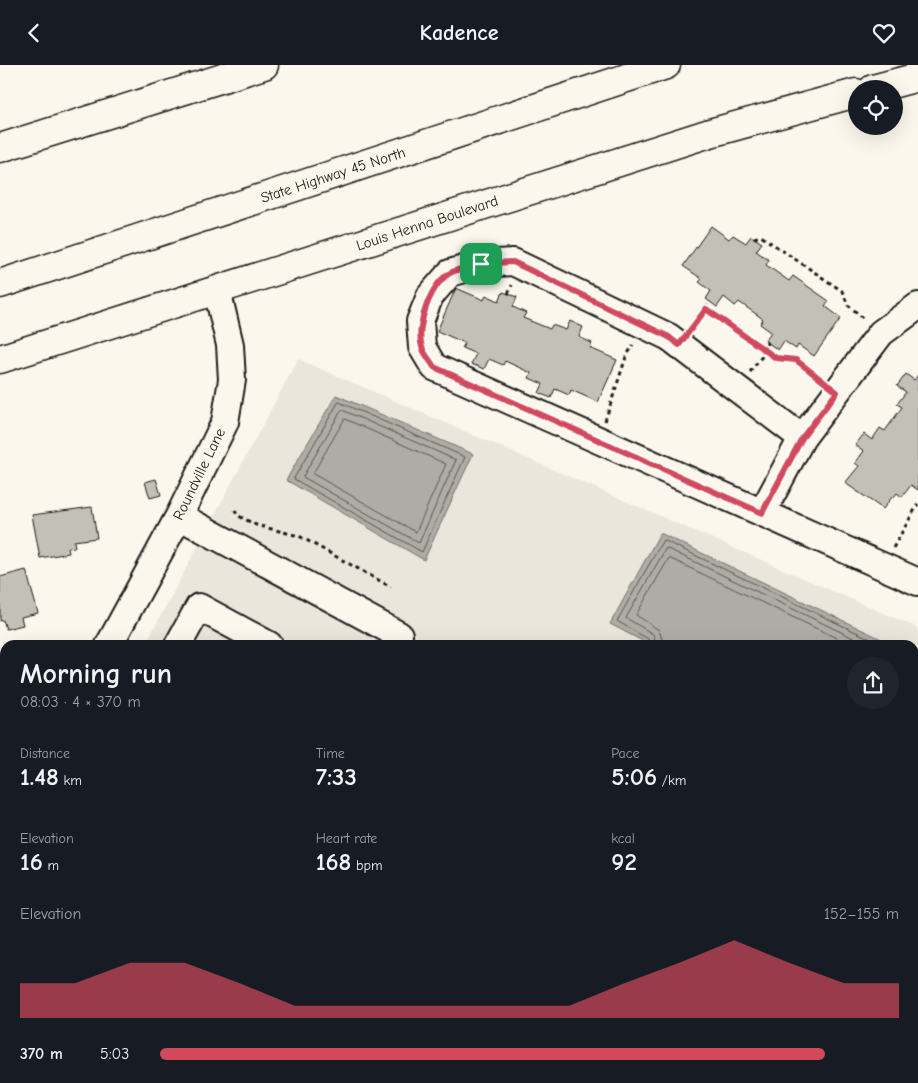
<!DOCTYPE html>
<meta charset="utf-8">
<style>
:root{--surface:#171b24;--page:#20242c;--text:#f1f3f6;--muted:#9ea1a6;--accent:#d1495b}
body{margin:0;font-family:"Comic Neue",sans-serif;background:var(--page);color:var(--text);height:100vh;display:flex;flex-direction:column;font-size:19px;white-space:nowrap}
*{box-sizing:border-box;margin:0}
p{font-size:16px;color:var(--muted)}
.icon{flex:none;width:28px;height:28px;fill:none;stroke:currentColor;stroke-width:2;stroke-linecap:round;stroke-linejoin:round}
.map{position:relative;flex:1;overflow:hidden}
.panel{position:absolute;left:0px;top:575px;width:919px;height:444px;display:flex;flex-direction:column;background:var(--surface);border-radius:15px 15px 0 0;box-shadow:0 5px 20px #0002}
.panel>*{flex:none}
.tools{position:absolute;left:848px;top:15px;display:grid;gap:10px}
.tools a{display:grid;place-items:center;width:55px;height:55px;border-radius:50%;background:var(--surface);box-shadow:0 5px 20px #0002;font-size:25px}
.pin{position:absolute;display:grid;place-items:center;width:42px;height:42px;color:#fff;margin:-21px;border-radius:10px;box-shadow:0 2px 8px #0006}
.round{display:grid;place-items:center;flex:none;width:52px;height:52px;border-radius:26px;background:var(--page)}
.headline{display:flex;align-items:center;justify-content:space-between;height:85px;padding:0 20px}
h1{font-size:28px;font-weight:700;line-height:38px}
.figures{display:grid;grid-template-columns:repeat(3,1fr);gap:8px;height:85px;padding:5px 20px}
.figures div{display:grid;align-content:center}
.figures b{font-size:25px;font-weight:700}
.figures small{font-size:14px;font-weight:400}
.figures p{font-size:14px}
.chart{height:140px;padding:10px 20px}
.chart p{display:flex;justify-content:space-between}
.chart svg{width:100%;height:90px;margin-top:5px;fill:var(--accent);opacity:.7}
ul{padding:0 20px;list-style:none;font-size:16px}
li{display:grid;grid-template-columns:80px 60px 1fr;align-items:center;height:38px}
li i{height:12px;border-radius:6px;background:var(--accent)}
header{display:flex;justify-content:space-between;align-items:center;height:65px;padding:0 20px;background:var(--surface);font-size:22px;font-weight:700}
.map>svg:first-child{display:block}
.built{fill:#eae6dc}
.water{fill:#afaca5;stroke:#74726e}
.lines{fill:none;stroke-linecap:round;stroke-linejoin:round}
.shore{stroke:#575653;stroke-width:1}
.building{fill:#c3c0b8;stroke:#1c1c1c}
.minor-casing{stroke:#1c1c1c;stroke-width:30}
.major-casing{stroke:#1c1c1c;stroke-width:31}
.highway-casing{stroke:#1c1c1c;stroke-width:31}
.path{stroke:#1c1c1c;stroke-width:3;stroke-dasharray:4 4;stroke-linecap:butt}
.minor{stroke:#fbf7ec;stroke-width:26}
.major{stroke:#fbf7ec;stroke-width:28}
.highway{stroke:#fbf7ec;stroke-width:28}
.route-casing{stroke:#fff;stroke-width:10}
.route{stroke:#d1495b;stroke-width:6}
.labels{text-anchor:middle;stroke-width:4;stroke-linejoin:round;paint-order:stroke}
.street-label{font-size:15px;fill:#1c1c1c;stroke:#fbf7ec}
</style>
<header><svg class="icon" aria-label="back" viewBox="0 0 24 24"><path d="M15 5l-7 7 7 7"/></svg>Kadence<svg class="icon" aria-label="heart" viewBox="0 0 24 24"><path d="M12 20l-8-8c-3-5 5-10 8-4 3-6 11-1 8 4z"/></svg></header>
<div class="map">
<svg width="918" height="1018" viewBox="0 0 918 1018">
<rect width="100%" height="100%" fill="#fbf7ec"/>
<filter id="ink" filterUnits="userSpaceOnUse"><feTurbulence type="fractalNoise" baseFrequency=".02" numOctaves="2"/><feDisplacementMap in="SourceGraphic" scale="10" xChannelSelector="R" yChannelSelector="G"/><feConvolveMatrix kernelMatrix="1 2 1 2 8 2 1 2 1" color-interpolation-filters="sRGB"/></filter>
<g filter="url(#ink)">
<!-- built -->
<path class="built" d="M298,294L918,563V1018H0V852L5,843V1014H914V580H145Z"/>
<!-- water -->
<path class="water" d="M336,330L473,389L424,495L286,415Z
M660,468L894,580H650L610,559Z
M914,589L918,591V720L914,718Z"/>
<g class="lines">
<!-- shore -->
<path class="shore" d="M339,337L465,392L422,487L294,414Z
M342,345L456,395L419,478L303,412Z
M345,354L446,399L416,467L313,409Z
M651,580L648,574L617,556L663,475L883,580
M657,580L653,569L626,553L666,483L868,580
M664,580L659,565L636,550L669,493L851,580"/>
</g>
<!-- building -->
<path class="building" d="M711,161L729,174L733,170L746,178L751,171L762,178L756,186L769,195L766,200L789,216L793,211L829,236L825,241L841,253L814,291L798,280L796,284L784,276L778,285L767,277L765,276L771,267L760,259L763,254L739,237L735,241L724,232L717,242L706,234L711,226L699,217L702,214L683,201Z
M456,223L484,235L486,230L499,236L503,227L517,232L513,242L526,248L523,253L550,264L552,260L566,265L570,256L583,262L579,272L592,278L590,283L617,295L598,337L571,325L569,330L555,324L551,333L539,328L543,319L529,313L531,308L505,296L503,300L489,294L484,304L471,299L476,289L462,283L465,278L437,266Z
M906,309L914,315L918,310V425L911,420L902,432L897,428L893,433L892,432L883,444L845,418L859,401L855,398L864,386L855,380L864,369L872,375L880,363L885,366L902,342L897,339L906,327L897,321Z
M156,414L161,430L150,433L145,417Z
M92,442L97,473L74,476L75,482L68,483L69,488L40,493L32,450Z
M26,505L38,548L21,552L23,560L6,564L3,555L0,556V512Z
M378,1014H414L422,1018H386Z
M549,1014H784L782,1018H553L554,1016Z"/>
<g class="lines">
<defs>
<path id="minor" d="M918,241L881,268L802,373L669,272L513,197L481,199L450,208L430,231L420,256L422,282L434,302L918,517
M762,448L802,373
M179,451L399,570L394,580
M109,580L179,451L225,357L232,315L230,280L217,225
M178,580L199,542L269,580
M914,770L918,772
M0,775L5,767
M0,903L5,894
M914,926L918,917
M63,1018L65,1014
M172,1018L175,1014
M865,1018L868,1014"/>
<path id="major" d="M873,24L918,12
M0,294L710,68L856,28"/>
<path id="highway" d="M0,83L264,0
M0,219L666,0"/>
</defs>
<!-- minor casing -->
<use href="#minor" class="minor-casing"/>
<!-- major casing -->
<use href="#major" class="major-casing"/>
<!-- highway casing -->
<use href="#highway" class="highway-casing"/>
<!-- path -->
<path class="path" d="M754,173L761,171L842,226L848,240L864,254
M508,229L512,220
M706,244L775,293L796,295L821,314
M692,263L706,244L709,236
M750,307L766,286L767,277
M605,356L626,292L633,280
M235,445L237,450L256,460L299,471L391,522
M893,483L918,439"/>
<!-- minor -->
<use href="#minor" class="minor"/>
<!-- major -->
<use href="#major" class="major"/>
<!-- highway -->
<use href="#highway" class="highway"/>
</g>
</g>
<g class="lines" filter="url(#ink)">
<defs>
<path id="route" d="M513,197L669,272L679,280L706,244L776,293L796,295L837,327L802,373L762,448L434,302C431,296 424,289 422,282C415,261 431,217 452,207C471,199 492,198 513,197Z"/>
</defs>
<!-- route casing -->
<use href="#route" class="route-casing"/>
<!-- route -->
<use href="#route" class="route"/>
</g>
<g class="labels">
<!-- street labels -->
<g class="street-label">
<text transform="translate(333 110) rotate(-18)" y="5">State Highway 45 North</text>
<text transform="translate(427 158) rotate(-18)" y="5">Louis Henna Boulevard</text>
<text transform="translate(199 409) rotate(-64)" y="5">Roundville Lane</text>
</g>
</g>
</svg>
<div class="tools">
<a><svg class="icon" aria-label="locate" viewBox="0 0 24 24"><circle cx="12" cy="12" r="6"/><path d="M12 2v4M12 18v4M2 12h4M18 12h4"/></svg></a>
</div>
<div class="pin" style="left:481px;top:199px;background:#1e9e55"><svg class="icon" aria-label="arrive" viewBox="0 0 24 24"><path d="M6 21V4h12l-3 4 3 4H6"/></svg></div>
<section class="panel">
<div class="headline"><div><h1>Morning run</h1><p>08:03 · 4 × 370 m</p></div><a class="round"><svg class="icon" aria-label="share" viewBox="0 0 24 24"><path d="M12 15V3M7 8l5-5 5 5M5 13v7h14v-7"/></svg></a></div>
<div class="figures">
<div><p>Distance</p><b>1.48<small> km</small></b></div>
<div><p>Time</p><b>7:33</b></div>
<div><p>Pace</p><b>5:06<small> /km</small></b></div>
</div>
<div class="figures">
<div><p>Elevation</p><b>16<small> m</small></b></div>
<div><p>Heart rate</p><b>168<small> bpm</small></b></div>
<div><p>kcal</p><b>92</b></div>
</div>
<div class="chart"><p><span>Elevation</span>152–155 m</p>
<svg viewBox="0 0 160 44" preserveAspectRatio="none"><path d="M0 44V27L10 27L20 17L30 17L40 27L50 38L60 38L70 38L80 38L90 38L100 38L110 27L120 17L130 6L140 17L150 27L160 27V44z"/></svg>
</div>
<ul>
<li><b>370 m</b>5:03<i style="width:90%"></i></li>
</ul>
</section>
</div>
